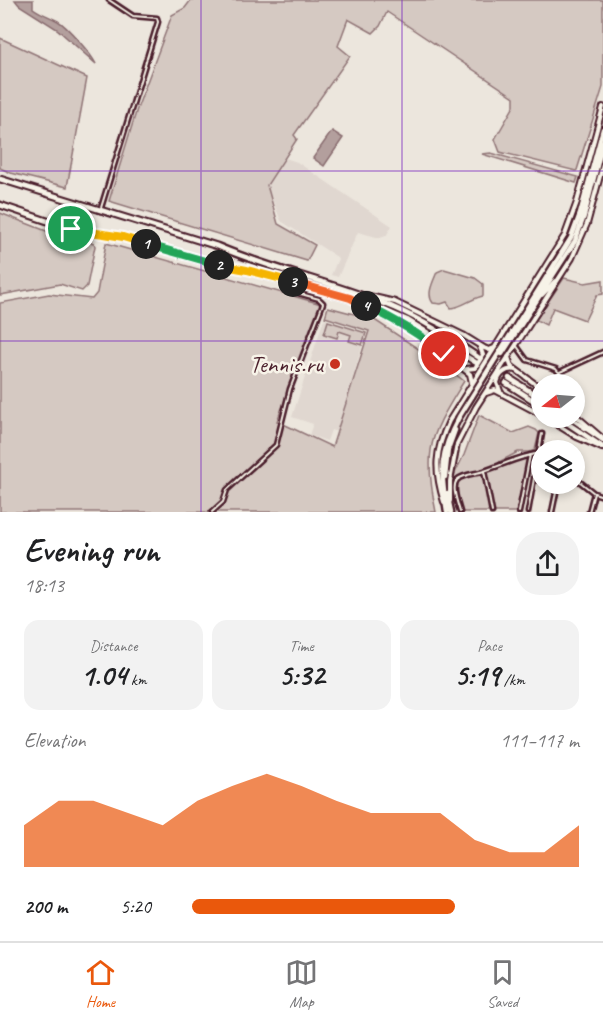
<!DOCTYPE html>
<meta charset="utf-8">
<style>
:root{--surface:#fff;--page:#f2f2f2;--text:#202124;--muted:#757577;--line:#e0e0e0;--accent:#ea580c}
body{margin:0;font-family:Caveat,sans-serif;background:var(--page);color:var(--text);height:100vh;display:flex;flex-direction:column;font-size:22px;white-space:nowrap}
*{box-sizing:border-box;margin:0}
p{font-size:20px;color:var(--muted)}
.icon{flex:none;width:33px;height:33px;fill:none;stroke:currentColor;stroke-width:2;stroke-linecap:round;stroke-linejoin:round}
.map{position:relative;height:512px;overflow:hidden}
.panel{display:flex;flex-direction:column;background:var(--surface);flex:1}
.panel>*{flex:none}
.needle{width:39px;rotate:253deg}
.fabs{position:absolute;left:531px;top:374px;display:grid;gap:12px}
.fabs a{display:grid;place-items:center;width:54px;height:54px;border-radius:50%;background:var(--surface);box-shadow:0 3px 9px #0003;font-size:30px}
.pin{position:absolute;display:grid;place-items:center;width:51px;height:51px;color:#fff;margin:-26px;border:3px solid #fff;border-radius:50%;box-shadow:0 2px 6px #0007}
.km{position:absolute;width:30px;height:30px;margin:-15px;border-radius:50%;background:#222;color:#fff;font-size:16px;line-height:30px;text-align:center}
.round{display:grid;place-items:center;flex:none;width:63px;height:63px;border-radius:24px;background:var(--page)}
.overview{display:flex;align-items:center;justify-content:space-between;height:102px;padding:0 24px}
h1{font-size:33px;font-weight:700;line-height:45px}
.stats{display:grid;grid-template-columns:repeat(3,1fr);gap:9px;height:102px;padding:6px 24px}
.stats div{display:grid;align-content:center;border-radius:15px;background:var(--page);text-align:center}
.stats b{font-size:30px;font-weight:700}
.stats small{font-size:16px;font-weight:400}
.stats p{font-size:16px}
.chart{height:168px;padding:12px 24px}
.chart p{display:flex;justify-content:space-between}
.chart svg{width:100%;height:108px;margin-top:6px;fill:var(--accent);opacity:.7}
ul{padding:0 24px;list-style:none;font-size:20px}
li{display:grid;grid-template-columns:96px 72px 1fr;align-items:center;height:45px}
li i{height:15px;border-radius:8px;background:var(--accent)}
.tab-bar{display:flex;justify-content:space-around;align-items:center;height:84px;border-top:2px solid var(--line);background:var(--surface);font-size:16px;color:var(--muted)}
.tab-bar a{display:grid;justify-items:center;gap:3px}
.tab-bar .selected{color:var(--accent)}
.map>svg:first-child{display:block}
.built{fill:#e0d7d0}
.green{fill:#d5c9c2;stroke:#907476;stroke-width:1.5}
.water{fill:#b39f9d;stroke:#896c6f;stroke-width:1.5}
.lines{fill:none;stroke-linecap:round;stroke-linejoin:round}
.secondary-tunnel{stroke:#ccbeb9;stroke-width:4.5;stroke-dasharray:4.5 2;stroke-linecap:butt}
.minor-casing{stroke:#4a1f2b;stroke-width:7}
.tertiary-casing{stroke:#4a1f2b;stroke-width:8}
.secondary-casing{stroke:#4a1f2b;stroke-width:9}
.minor{stroke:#f7f3e8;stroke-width:2}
.tertiary{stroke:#f7f3e8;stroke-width:4}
.secondary{stroke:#f7f3e8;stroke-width:4.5}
.split-1-casing{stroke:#fff;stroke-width:12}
.split-2-casing{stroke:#fff;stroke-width:12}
.split-3-casing{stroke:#fff;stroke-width:12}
.split-4-casing{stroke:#fff;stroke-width:12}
.split-5-casing{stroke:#fff;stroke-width:12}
.split-1{stroke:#f5b400;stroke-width:8}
.split-2{stroke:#22a559;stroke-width:8}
.split-3{stroke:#f5b400;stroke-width:8}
.split-4{stroke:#f0652b;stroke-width:8}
.split-5{stroke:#22a559;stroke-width:8}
.grid{fill:none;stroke:#7b2cbf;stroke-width:1.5;stroke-opacity:0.55}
.poi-dot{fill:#c8321e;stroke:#f7f3e8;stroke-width:2}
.labels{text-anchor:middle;stroke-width:5;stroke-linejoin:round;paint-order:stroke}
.poi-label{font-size:24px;fill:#4a1f2b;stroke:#f7f3e8;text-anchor:end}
</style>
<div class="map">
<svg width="603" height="512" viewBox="0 0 603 512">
<rect width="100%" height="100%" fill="#ece6dd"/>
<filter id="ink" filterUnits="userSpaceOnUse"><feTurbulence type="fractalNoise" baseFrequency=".0167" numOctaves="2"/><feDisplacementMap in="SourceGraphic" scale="12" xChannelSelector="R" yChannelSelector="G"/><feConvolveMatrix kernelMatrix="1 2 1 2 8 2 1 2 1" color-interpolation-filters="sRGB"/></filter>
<g filter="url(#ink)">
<!-- built -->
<path class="built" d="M285,158L297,162L392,226L386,236L380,238L358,232L338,277L331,275L338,259L337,257L281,221L267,186Z
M324,319L366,333L337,432L331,430L327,441L309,435L313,424L292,417Z"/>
<!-- green -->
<path class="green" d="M191,0H603V87L577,170L576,171L500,152L495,139L514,106V97L387,12L380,26L373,33L348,19L338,46L350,56L294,135L297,139L267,185L278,224L315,245L307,261L109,201L137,109L172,15L185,8Z
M0,38L87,78L67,187L11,173L0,168Z
M491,153L578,177L576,183L482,154Z
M0,213L54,234L94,243L95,246L87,286L82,291L60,284L0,295Z
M106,243L321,304L277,421L332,447L369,331L325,317L328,307L373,319L446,367L464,381C452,401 434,427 431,450C428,470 432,493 436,512H0V303L49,294L92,299L97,293Z
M444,269L475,278L483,284V296C472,298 463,307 451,308L447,302L441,304L433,303C426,294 433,282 437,272Z
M564,278L585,283L603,280V294L597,295L585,320L553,308L546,325L536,320Z
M328,321L366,333L362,345L349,341L351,335L339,331L337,338L324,334Z
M479,415L513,433L529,427L536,430L539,433L535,450L530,452H518L499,462L533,452L521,512H457L451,481L464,455Z"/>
<!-- water -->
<path class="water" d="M15,0H33V8C41,14 49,16 58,21C68,27 91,54 96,64L57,29L19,5Z
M332,131L343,138L324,166L313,158Z"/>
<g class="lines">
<!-- secondary-tunnel -->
<path class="secondary-tunnel" d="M479,357L509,378
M475,362L506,383"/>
<defs>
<path id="minor" d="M100,211L158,22L157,18L133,16L109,0
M516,345L527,360L556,369L560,374L557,384
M560,372L603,352
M484,471L492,512
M574,477L594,493L603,496
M212,512L223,502L227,490L276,445L290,389L322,306L323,303L319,299L294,292L292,288L293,282
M460,512C458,504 451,487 457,480C463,474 476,474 484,471C503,465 521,455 542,453
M519,512L530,455
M528,512L542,434
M552,512L558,483
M589,512L594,493"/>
<path id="tertiary" d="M365,295L395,302L463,335L484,348L489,350L494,348
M542,295L555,281
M359,303L414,331L470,374L472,383
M508,357L511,366L542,389
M466,369L475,368L483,355L480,347
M500,391L497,383C499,374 506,368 516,370
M486,393L495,390L542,415
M574,414L602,438
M545,417L577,437L602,448
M450,501V481L457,444L476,407L572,258L587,224L603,165
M444,502C434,470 435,451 449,421L565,235L577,202L603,107"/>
<path id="secondary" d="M0,179L217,246C275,271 337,283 395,308C425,321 451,339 478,357
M0,205L71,229L123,237L210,263L247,270L370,304L407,320L475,362
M502,354L575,241L584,216L603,142
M509,378L542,399
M506,383L542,406
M558,417L603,447
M569,417L603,440
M445,477L448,449L455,430
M447,494L451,512
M447,512C440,471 439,454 459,417L571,238L580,214L603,129"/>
</defs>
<!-- minor casing -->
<use href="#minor" class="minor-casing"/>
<!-- tertiary casing -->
<use href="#tertiary" class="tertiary-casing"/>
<!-- secondary casing -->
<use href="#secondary" class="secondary-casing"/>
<!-- minor -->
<use href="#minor" class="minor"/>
<!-- tertiary -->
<use href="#tertiary" class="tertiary"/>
<!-- secondary -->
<use href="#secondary" class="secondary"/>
</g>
</g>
<g class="lines" filter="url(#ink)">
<defs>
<path id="split-1" d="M71,229L123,237L146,244"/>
<path id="split-2" d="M146,244L219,265"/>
<path id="split-3" d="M219,265L247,270L293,282"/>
<path id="split-4" d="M293,282L350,298L366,306"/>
<path id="split-5" d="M366,306C394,319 419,333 444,354"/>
</defs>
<!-- split-1 casing -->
<use href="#split-1" class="split-1-casing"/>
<!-- split-2 casing -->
<use href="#split-2" class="split-2-casing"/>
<!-- split-3 casing -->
<use href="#split-3" class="split-3-casing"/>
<!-- split-4 casing -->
<use href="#split-4" class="split-4-casing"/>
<!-- split-5 casing -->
<use href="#split-5" class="split-5-casing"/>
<!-- split-1 -->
<use href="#split-1" class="split-1"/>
<!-- split-2 -->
<use href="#split-2" class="split-2"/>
<!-- split-3 -->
<use href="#split-3" class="split-3"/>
<!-- split-4 -->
<use href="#split-4" class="split-4"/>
<!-- split-5 -->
<use href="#split-5" class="split-5"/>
</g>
<!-- grid -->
<path class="grid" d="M201,0V512M402,0V512M0,171H603M0,341H603"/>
<!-- markers -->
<circle class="poi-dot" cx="335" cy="364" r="6"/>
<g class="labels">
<!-- poi labels -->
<g class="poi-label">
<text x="323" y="372">Tennis.ru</text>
</g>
</g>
</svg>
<div class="fabs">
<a><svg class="needle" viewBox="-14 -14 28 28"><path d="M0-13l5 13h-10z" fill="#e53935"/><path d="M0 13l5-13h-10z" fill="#757577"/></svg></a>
<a><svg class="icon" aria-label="layers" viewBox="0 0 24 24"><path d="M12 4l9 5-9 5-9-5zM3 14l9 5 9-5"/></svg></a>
</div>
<div class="pin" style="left:71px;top:229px;background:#1e9e55"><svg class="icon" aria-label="arrive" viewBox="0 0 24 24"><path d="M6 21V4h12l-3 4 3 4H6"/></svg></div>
<div class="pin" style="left:444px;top:354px;background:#d93025"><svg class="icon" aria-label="check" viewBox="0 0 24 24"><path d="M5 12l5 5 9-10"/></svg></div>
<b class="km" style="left:146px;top:244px">1</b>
<b class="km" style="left:219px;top:265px">2</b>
<b class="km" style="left:293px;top:282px">3</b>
<b class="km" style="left:366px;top:306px">4</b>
</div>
<section class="panel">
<div class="overview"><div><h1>Evening run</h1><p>18:13</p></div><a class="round"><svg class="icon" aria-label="share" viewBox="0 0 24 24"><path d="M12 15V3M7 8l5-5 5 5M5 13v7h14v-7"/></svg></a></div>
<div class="stats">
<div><p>Distance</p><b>1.04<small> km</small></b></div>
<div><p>Time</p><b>5:32</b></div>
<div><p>Pace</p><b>5:19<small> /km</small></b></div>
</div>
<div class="chart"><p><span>Elevation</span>111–117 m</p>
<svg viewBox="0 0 160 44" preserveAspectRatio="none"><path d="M0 44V27L10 17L20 17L30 22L40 27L50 17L60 11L70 6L80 11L90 17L100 22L110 22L120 22L130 33L140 38L150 38L160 27V44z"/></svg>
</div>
<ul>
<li><b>200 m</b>5:20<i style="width:68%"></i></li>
</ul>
</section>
<nav class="tab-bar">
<a class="selected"><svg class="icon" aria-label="home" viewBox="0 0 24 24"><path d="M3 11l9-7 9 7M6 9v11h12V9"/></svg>Home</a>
<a><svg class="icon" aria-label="map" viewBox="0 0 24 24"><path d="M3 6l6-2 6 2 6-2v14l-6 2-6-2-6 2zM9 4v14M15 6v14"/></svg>Map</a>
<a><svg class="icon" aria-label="saved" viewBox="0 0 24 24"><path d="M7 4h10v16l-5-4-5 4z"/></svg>Saved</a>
</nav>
